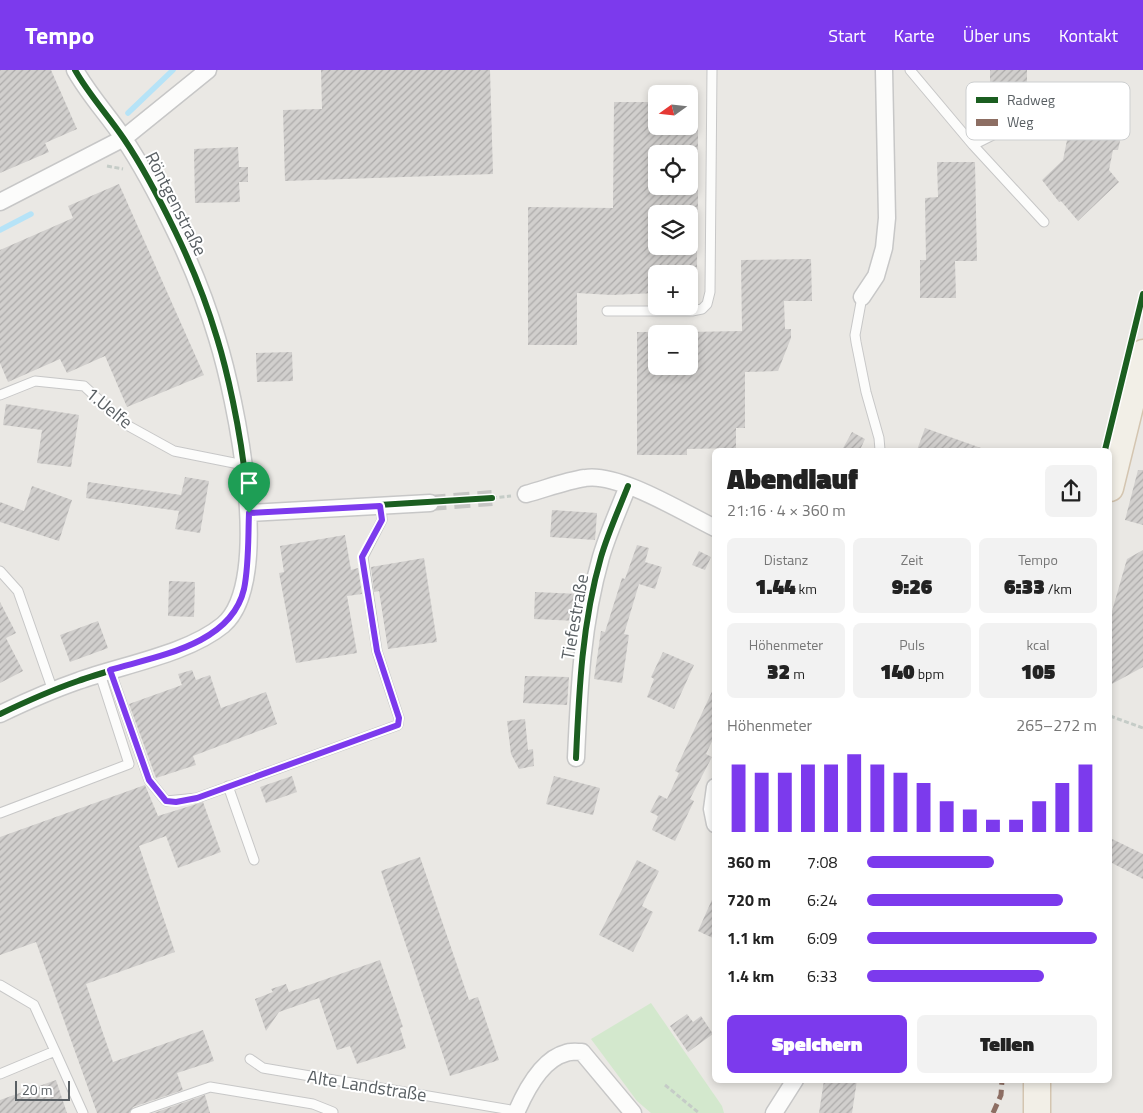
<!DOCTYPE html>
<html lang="de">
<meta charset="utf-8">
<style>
:root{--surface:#fff;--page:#f2f2f2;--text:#222;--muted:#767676;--accent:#7c3aed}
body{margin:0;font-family:"Titillium Web",sans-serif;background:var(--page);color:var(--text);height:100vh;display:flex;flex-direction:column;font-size:19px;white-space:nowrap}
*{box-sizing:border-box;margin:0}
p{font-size:16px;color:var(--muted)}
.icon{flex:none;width:28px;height:28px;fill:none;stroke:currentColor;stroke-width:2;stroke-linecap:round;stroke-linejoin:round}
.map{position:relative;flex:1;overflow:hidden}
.drawer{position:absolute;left:712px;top:378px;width:400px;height:635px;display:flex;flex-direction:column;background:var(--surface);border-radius:8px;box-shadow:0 2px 8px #0003}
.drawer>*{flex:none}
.needle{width:32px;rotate:255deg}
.controls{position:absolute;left:648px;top:15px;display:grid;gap:10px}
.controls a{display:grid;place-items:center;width:50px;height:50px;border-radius:8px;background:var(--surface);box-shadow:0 2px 8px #0003;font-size:25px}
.scale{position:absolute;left:15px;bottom:12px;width:55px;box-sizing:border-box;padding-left:5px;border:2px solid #595f63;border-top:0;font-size:14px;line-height:18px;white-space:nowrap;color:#595f63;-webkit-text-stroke:4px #fff;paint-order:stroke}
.pin{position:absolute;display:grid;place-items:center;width:42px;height:42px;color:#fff;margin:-51px -21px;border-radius:50% 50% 50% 0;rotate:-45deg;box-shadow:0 0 5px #0007}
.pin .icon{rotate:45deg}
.round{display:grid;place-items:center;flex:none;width:52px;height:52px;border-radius:8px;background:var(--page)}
.summary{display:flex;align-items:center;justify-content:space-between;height:85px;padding:0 15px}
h1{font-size:28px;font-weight:800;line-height:38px}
.stats{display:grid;grid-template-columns:repeat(3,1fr);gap:8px;height:85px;padding:5px 15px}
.stats div{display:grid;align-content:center;border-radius:8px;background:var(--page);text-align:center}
.stats b{font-size:21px;font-weight:800}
.stats small{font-size:14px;font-weight:400}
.stats p{font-size:14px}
.chart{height:140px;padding:10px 15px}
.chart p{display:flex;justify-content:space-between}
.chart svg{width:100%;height:90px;margin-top:5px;stroke:var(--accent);stroke-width:6}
.cta{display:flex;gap:10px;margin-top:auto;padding:10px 15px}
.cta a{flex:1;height:58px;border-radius:8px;background:var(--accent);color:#fff;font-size:20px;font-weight:800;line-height:58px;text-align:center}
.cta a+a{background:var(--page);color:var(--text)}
ul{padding:0 15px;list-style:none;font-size:16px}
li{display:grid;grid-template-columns:80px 60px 1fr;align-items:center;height:38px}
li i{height:12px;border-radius:6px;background:var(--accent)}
header{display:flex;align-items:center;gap:30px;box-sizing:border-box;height:70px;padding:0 25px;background:var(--accent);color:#fff}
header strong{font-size:24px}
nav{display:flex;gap:28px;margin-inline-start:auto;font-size:18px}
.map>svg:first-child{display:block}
.green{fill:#d3e8cd}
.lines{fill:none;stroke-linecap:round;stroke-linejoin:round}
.stream{stroke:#b6e3f7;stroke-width:5.5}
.building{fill:url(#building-hatch)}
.street-tunnel{stroke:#c6c6c4;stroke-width:16;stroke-dasharray:16 8;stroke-linecap:butt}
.lane-casing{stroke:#c7c7c7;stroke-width:11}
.street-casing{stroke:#c7c7c7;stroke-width:19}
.primary-casing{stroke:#d4c5b0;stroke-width:29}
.path{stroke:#c5ccc7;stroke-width:3;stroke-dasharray:5 2.5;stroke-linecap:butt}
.lane{stroke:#fcfcfb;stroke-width:9}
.street{stroke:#fcfcfb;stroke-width:16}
.primary{stroke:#f2efe7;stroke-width:26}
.quiet{stroke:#8d6e63;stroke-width:5;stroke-dasharray:10 5;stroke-linecap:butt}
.cycleway-casing{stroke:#fff;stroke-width:9}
.cycleway{stroke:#1b5e20;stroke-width:6}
.route-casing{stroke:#fff;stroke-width:10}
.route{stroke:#7c3aed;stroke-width:6}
.labels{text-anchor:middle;stroke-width:4;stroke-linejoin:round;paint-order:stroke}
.street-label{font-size:18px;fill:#595f63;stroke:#fff}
.key{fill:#fff;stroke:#cdcfd0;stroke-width:1}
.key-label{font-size:14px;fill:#595f63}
</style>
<header>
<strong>Tempo</strong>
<nav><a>Start</a><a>Karte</a><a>Über uns</a><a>Kontakt</a></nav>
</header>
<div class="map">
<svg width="1143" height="1043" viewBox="0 0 1143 1043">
<defs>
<pattern id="building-hatch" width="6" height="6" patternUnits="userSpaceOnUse" patternTransform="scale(1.25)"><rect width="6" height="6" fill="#d1cfcd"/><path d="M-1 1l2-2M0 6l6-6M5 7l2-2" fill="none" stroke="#adabaa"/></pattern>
</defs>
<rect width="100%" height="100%" fill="#eae8e4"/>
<!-- green -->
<path class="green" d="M651,933L722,1036L724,1043H651L637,1031L591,969Z"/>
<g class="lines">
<!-- stream -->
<path class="stream" d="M128,43L173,0
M0,160L31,144"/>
</g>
<!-- building -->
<path class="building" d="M0,0H51L77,59L45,73L49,82L0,103Z
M321,0H490L493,104L285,111L283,40L322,39Z
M990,0H1027V19H990Z
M1075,15L1130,27L1118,80H1113L1109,100L1119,112L1078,151L1061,131L1059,132L1042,110L1063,90L1067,70H1063Z
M614,32H656V56H698V84H656V116H698V144H656V176H697V204H656V223L612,225L577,223V275H528V137L613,138Z
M238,77L239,97H248V112H239L240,132L195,133L194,79Z
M937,92H975L977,191H955L956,228H920V190H926L925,128L938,127Z
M119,114L204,305L127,337L105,286L67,303L60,289L8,312L0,293V180L73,148L68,136Z
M811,189L812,231H784L785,259H791V268L778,301L745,302V358H736V378L687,379V385H637V262H656V296H689V262L742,261L741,190Z
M292,282L293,311L257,312L256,283Z
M6,334L79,345L71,397L37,393L42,360L3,355Z
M925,358L981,378V380H917Z
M852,362L865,369L860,380H842Z
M1138,400H1143V455L1125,450Z
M185,407L209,411L200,463L175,459L179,441L86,428L88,412L181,425Z
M32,416L72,430L59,471L0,452V432L24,441Z
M552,440L597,443L595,470L550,467Z
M345,465L351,500L358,498L362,524L347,526L357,583L296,593L279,503L284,502L280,476Z
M637,475L649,478L645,492L662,497L655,519L639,514L624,564L629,565L622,613L594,609L601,561L605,562L622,508L625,509Z
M1143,480V597L1110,615V548L1127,489Z
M699,481L711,487L705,500L692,495Z
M424,488L437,572L388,579L379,521L374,522L371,497Z
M169,511L195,512L194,547L168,546Z
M535,522L580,524L577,551L534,549Z
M0,532L16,563L6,568L23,601L0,613Z
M98,551L108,578L70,592L60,565Z
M663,582L694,595L674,639L647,627L654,609L651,607Z
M192,600L196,610L210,605L221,638L266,622L277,654L193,686L196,695L156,708L129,634L182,615L178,604Z
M525,606L569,607L567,635L523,633Z
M715,615V665L706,684L712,687L690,729L694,731L675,771L652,760L658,746L650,742L659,725L667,729L679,703L675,701Z
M525,649L528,680L533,679L534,696L519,699L511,684L507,651Z
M292,706L297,722L266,733L260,717Z
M554,706L600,718L593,745L546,734Z
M145,715L158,746L203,732L221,782L178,798L166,766L139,776L175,882L86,914L113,992L203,960L214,991L177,1003L183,1020L133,1037L129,1043H97L36,872L0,885V767Z
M1110,768L1143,784V809L1110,792Z
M420,787L469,930L478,927L499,990L450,1006L381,801Z
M637,790L659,801L642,836L653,842L633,882L599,865Z
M715,823V869L698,861Z
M380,890L403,957L400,958L406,978L357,994L350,976L337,980L319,928L279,942L266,961L255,929L273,922L271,919L286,914L289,922Z
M687,944L693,952L701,946L713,964L688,982L670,956Z
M56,1010L67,1043H0V1030Z
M824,1010H857L852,1043H819Z
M205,1025L210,1043H154Z"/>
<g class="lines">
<!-- street-tunnel -->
<path class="street-tunnel" d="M430,433L492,428"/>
<defs>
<path id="lane" d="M910,0L973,75L1044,152
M973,75L1019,52L1035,29
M862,227L855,265L856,272L866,322L879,368L880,380
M607,241H692L702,239L707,234L710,222L712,0
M0,325L35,311L84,316L125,354L174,381L244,395
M0,501L18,521L53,621
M110,600L149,710L166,731L197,728L398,655L399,648L377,581L363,487L382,450L381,436
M228,716L254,790
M0,743L129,694L100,604
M0,915L34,935L55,981
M250,989L263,998L517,1041
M0,1004L55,981L83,1043
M135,1043L210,1017L313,1034L333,1042"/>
<path id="street" d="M0,132L124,68L208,0
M862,227L876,206L884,178L887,148L884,0
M526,424C545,419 565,411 585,408C618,402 684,443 715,458
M249,443L430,433
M0,644C25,632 52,620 78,611C122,595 188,584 223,555C275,511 235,326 217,268C206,231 192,196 175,161C160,130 143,97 124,69C108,45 89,25 75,0
M576,688C579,620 582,553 601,487C608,463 619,439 628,416
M715,717L712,739L715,754
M516,1043C525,1022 542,989 566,983C570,981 577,982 582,982L633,1043
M774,1043L795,1010"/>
<path id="primary" d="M1110,418L1143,283
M1037,1010V1043"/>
</defs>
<!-- lane casing -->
<use href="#lane" class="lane-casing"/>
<!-- street casing -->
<use href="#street" class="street-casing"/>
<!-- primary casing -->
<use href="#primary" class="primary-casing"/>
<!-- path -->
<path class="path" d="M107,96L123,99
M492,428L511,426
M1110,646L1143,658
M665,1015L699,1043"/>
<!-- lane -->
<use href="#lane" class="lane"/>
<!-- street -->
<use href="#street" class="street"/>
<!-- primary -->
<use href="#primary" class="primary"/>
<!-- quiet -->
<path class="quiet" d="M993,1043L1001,1025L1002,1010"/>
<defs>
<path id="cycleway" d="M1105,380L1143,224
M249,443L492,428
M0,644C25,632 52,620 78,611C122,595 188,584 223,555C275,511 235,326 217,268C206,231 192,196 175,161C160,130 143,97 124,69C108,45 89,25 75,0
M576,688C579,620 582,553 601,487C608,463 619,439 628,416"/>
</defs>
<!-- cycleway casing -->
<use href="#cycleway" class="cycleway-casing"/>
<!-- cycleway -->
<use href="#cycleway" class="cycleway"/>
</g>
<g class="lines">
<defs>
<path id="route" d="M380,436L382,450L362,487L377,581L399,648L398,655L197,728L176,732L166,731L149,710L110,600C157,586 231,575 244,519C249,495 248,468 249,443Z"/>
</defs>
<!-- route casing -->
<use href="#route" class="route-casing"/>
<!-- route -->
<use href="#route" class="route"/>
</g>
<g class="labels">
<!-- street labels -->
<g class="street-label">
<text transform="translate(176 134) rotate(63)" y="6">Röntgenstraße</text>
<text transform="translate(109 338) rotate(39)" y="6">1.Uelfe</text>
<text transform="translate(575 547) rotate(-80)" y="6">Tiefestraße</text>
<text transform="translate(367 1016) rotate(9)" y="6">Alte Landstraße</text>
</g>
</g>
<!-- legend -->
<rect x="966" y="12" width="164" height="58" rx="8" class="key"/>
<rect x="976" y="27" width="22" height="6" fill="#1b5e20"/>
<rect x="976" y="49" width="22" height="7" fill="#8d6e63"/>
<g class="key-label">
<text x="1007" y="35">Radweg</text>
<text x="1007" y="57">Weg</text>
</g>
</svg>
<div class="controls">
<a><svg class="needle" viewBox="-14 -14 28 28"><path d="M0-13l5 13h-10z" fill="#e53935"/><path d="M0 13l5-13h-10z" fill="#767676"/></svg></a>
<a><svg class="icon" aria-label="locate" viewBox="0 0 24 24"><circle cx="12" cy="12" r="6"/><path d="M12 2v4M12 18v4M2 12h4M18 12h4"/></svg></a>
<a><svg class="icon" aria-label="layers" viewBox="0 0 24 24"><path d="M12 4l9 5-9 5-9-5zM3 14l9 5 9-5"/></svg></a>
<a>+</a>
<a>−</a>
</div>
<div class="scale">20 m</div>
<div class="pin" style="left:249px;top:443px;background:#1e9e55"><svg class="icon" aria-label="arrive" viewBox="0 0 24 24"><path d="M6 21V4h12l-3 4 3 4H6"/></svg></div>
<section class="drawer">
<div class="summary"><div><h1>Abendlauf</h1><p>21:16 · 4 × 360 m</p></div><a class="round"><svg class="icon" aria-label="share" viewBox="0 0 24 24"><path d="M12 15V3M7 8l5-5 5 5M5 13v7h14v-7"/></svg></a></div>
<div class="stats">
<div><p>Distanz</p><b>1.44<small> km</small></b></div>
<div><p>Zeit</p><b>9:26</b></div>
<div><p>Tempo</p><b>6:33<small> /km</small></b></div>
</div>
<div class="stats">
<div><p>Höhenmeter</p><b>32<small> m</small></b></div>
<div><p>Puls</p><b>140<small> bpm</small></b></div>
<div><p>kcal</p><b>105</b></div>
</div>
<div class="chart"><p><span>Höhenmeter</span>265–272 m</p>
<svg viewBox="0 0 160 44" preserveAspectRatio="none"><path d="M5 44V11M15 44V15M25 44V15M35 44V11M45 44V11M55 44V6M65 44V11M75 44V15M85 44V20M95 44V29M105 44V33M115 44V38M125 44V38M135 44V29M145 44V20M155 44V11"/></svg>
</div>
<ul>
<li><b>360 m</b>7:08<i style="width:55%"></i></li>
<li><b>720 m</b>6:24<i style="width:85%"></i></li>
<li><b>1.1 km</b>6:09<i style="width:100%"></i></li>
<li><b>1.4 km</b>6:33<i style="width:77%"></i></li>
</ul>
<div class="cta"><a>Speichern</a><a>Teilen</a></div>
</section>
</div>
